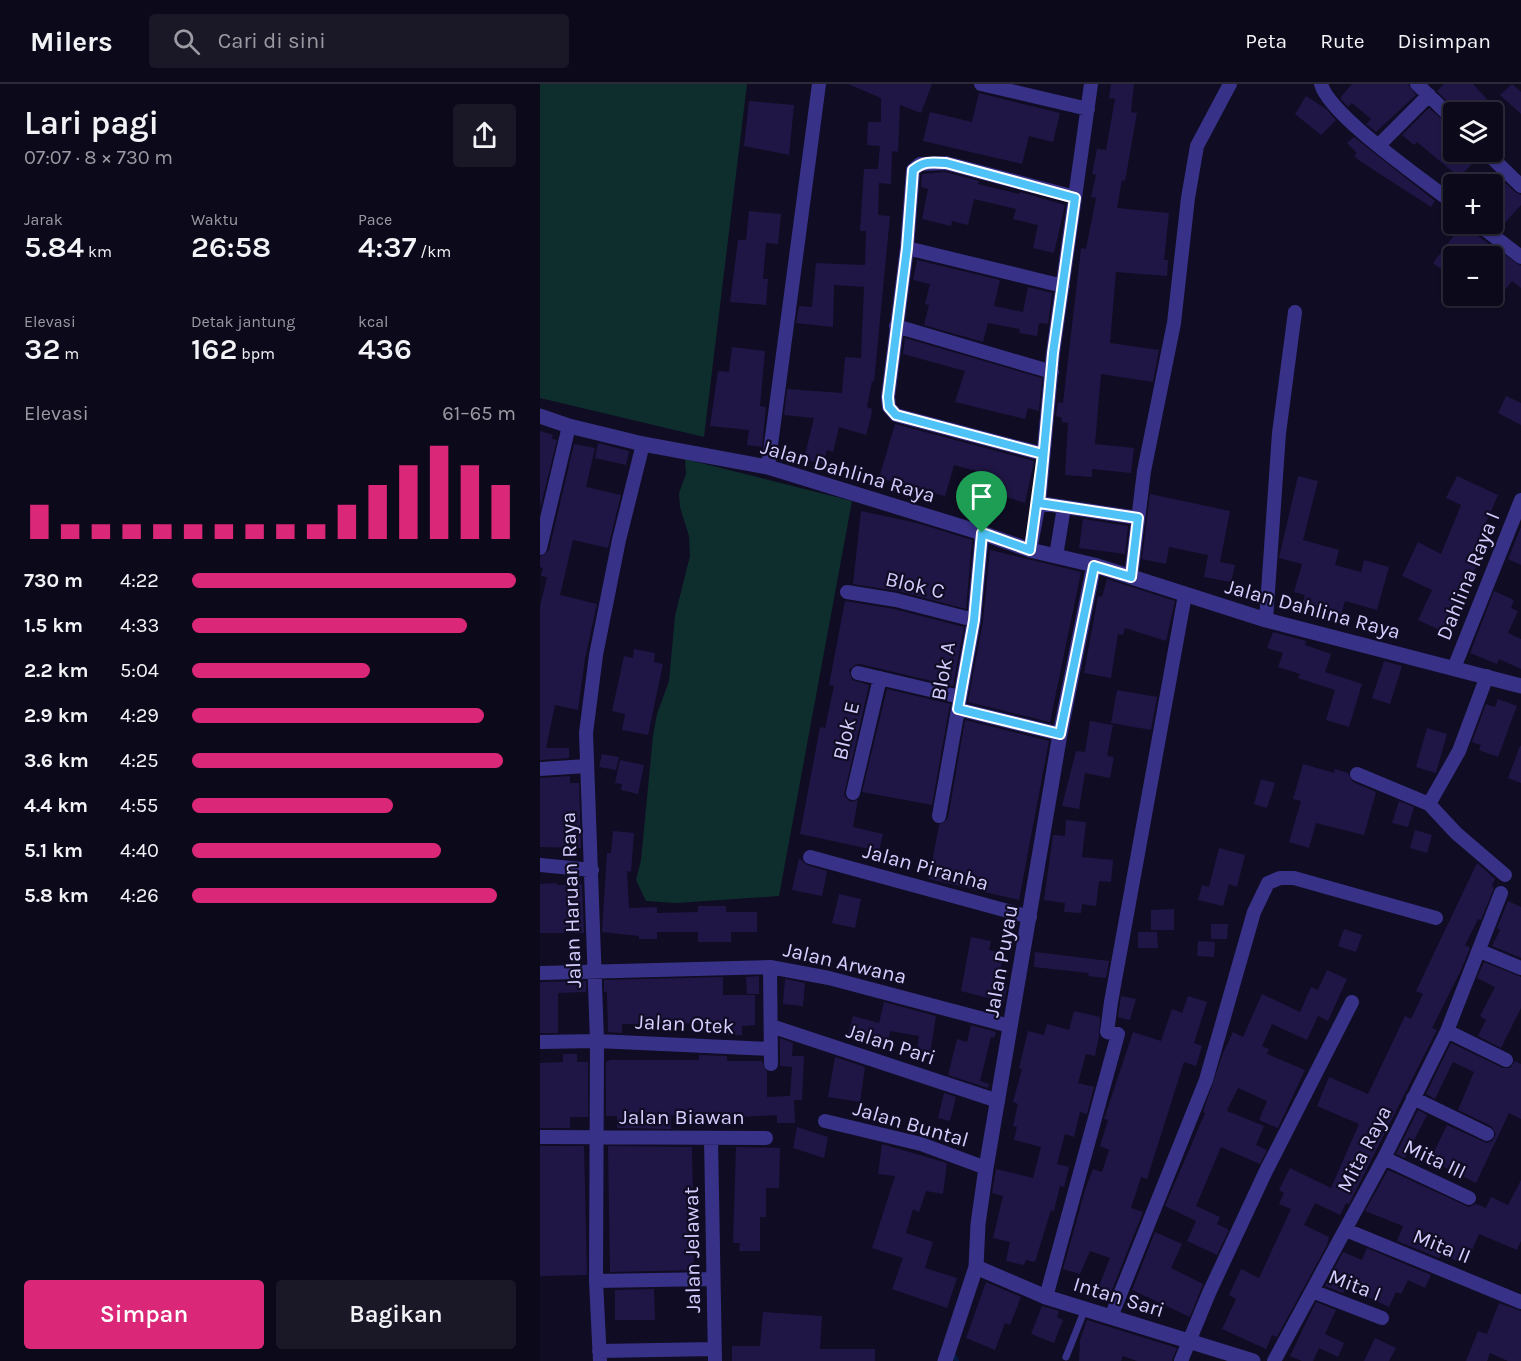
<!DOCTYPE html>
<html lang="id">
<meta charset="utf-8">
<style>
:root{--surface:#0c091a;--page:#1a1727;--text:#f1f3f6;--muted:#9a9aa2;--line:#2c2a39;--accent:#db2777}
body{margin:0;font-family:Karla,sans-serif;background:var(--page);color:var(--text);height:100vh;display:flex;flex-direction:column;font-size:22px;white-space:nowrap}
*{box-sizing:border-box;margin:0}
p{font-size:20px;color:var(--muted)}
.icon{flex:none;width:33px;height:33px;fill:none;stroke:currentColor;stroke-width:2;stroke-linecap:round;stroke-linejoin:round}
.map{position:relative;flex:1;overflow:hidden}
.side{display:flex;flex-direction:column;background:var(--surface);width:540px}
.side>*{flex:none}
.fabs{position:absolute;left:903px;top:18px;display:grid;gap:12px}
.fabs a{display:grid;place-items:center;width:60px;height:60px;border-radius:6px;background:var(--surface);box-shadow:0 2px 4px #0004,0 0 0 2px var(--line);font-size:30px}
.pin{position:absolute;display:grid;place-items:center;width:51px;height:51px;color:#fff;margin:-62px -26px;border-radius:50% 50% 50% 0;rotate:-45deg;box-shadow:0 0 6px #0007}
.pin .icon{rotate:45deg}
.round{display:grid;place-items:center;flex:none;width:63px;height:63px;border-radius:6px;background:var(--page)}
.headline{display:flex;align-items:center;justify-content:space-between;height:102px;padding:0 24px}
h1{font-size:33px;font-weight:600;line-height:45px}
.figures{display:grid;grid-template-columns:repeat(3,1fr);gap:9px;height:102px;padding:6px 24px}
.figures div{display:grid;align-content:center}
.figures b{font-size:30px;font-weight:600}
.figures small{font-size:16px;font-weight:400}
.figures p{font-size:16px}
.chart{height:168px;padding:12px 24px}
.chart p{display:flex;justify-content:space-between}
.chart svg{width:100%;height:108px;margin-top:6px;stroke:var(--accent);stroke-width:6}
.primary-button{display:flex;gap:12px;margin-top:auto;padding:12px 24px}
.primary-button a{flex:1;height:69px;border-radius:6px;background:var(--accent);color:#fff;font-size:24px;font-weight:600;line-height:69px;text-align:center}
.primary-button a+a{background:var(--page);color:var(--text)}
ul{padding:0 24px;list-style:none;font-size:20px}
li{display:grid;grid-template-columns:96px 72px 1fr;align-items:center;height:45px}
li i{height:15px;border-radius:8px;background:var(--accent)}
header{display:flex;align-items:center;gap:36px;box-sizing:border-box;height:84px;padding:0 30px;background:var(--surface);border-bottom:2px solid var(--line)}
header strong{font-size:28px}
nav{display:flex;gap:33px;margin-inline-start:auto;font-size:21px}
.search{width:420px;height:54px;background:var(--page);display:flex;align-items:center;gap:15px;box-sizing:border-box;padding:0 21px;border-radius:6px;color:var(--muted);font-size:22px}
main{display:flex;flex:1;min-height:0}
.map>svg:first-child{display:block}
.green{fill:#0e2e2d}
.lines{fill:none;stroke-linecap:round;stroke-linejoin:round}
.stream{stroke:#051a43;stroke-width:4.5}
.building{fill:#201646}
.service{stroke:#373287;stroke-width:7}
.minor{stroke:#373287;stroke-width:14}
.tertiary{stroke:#373287;stroke-width:15}
.route-casing{stroke:#fff;stroke-width:12}
.route{stroke:#4fc3f7;stroke-width:8}
.labels{text-anchor:middle;stroke-width:4.5;stroke-linejoin:round;paint-order:stroke}
.street-label{font-size:21px;fill:#d4ceff;stroke:#100c23}
</style>
<header>
<strong>Milers</strong>
<div class="search"><svg class="icon" aria-label="search" viewBox="0 0 24 24"><circle cx="10" cy="10" r="6"/><path d="M15 15l6 6"/></svg>Cari di sini</div>
<nav><a>Peta</a><a>Rute</a><a>Disimpan</a></nav>
</header>
<main>
<section class="side">
<div class="headline"><div><h1>Lari pagi</h1><p>07:07 · 8 × 730 m</p></div><a class="round"><svg class="icon" aria-label="share" viewBox="0 0 24 24"><path d="M12 15V3M7 8l5-5 5 5M5 13v7h14v-7"/></svg></a></div>
<div class="figures">
<div><p>Jarak</p><b>5.84<small> km</small></b></div>
<div><p>Waktu</p><b>26:58</b></div>
<div><p>Pace</p><b>4:37<small> /km</small></b></div>
</div>
<div class="figures">
<div><p>Elevasi</p><b>32<small> m</small></b></div>
<div><p>Detak jantung</p><b>162<small> bpm</small></b></div>
<div><p>kcal</p><b>436</b></div>
</div>
<div class="chart"><p><span>Elevasi</span>61–65 m</p>
<svg viewBox="0 0 160 44" preserveAspectRatio="none"><path d="M5 44V30M15 44V38M25 44V38M35 44V38M45 44V38M55 44V38M65 44V38M75 44V38M85 44V38M95 44V38M105 44V30M115 44V22M125 44V14M135 44V6M145 44V14M155 44V22"/></svg>
</div>
<ul>
<li><b>730 m</b>4:22<i style="width:100%"></i></li>
<li><b>1.5 km</b>4:33<i style="width:85%"></i></li>
<li><b>2.2 km</b>5:04<i style="width:55%"></i></li>
<li><b>2.9 km</b>4:29<i style="width:90%"></i></li>
<li><b>3.6 km</b>4:25<i style="width:96%"></i></li>
<li><b>4.4 km</b>4:55<i style="width:62%"></i></li>
<li><b>5.1 km</b>4:40<i style="width:77%"></i></li>
<li><b>5.8 km</b>4:26<i style="width:94%"></i></li>
</ul>
<div class="primary-button"><a>Simpan</a><a>Bagikan</a></div>
</section>
<div class="map">
<svg width="981" height="1277" viewBox="0 0 981 1277">
<rect width="100%" height="100%" fill="#100c23"/>
<!-- green -->
<path class="green" d="M0,0H207L164,353L0,314Z
M145,375L312,417L239,812L136,819L106,817L96,796L101,776L113,652L117,630L129,597L135,532L150,472L149,452L140,423L139,409L146,390Z"/>
<g class="lines">
<!-- stream -->
<path class="stream" d="M413,1270L417,1277"/>
</g>
<!-- building -->
<path class="building" d="M308,0H392L381,29L360,21L358,68L352,67L351,100L339,99L338,131L350,132L334,298L332,297L327,323L332,325L331,332L326,351L299,343L293,368L287,366L283,380L264,375L274,334L244,331L247,305L302,309L305,273L321,274L324,203L294,201L293,243L256,239L259,222L272,223L276,179L325,181L326,147H320L324,85H338L340,62L327,61L328,38H341V14Z
M571,0H594L591,28L597,29L585,97L582,96L577,124L629,129L624,176H628L627,192L576,188L570,259L619,266L613,298L561,290L555,360L594,364L591,389L552,385V393L525,391L528,339L522,338V334L516,332L518,318L523,319L541,164L546,165L556,114L551,113L556,91L552,90L557,65L566,66L575,15L569,14Z
M812,0H868L876,11L836,48L826,40L831,35L812,19L808,23L800,14Z
M904,0H933L947,15L933,28L922,16L914,24L897,7Z
M972,0L981,8V30L960,11Z
M439,9L520,29L513,58L489,52L482,80L383,57L390,28L432,38Z
M766,12L786,25L796,36L781,51L755,30Z
M209,17L254,21L249,71L204,62Z
M889,24L914,46V68H937L939,73L919,93L877,58L874,61L862,51Z
M814,53L895,117L891,123L820,77L814,72L817,69L807,59Z
M405,88L439,97L438,100L479,110L480,108L525,121L514,169L493,164L498,141L473,135L476,125L434,115L428,141L412,137L411,142L382,135L388,105L381,103L382,90Z
M959,93L975,108L981,111V121L959,145L952,140V99Z
M209,127L241,130L238,160L226,159L223,195H228L226,221L190,218L198,156H206Z
M922,141L981,182V204L972,197L952,222V172H914V195L893,179Z
M377,176L460,196L454,222L483,228L488,203L512,209L508,240L499,239L497,252L479,249L480,245L448,239L443,258L384,241L389,221L385,220L390,200L373,196Z
M365,254L502,294L499,327L488,324L485,335L415,318L425,287L363,270Z
M192,263L225,267L220,322L226,323L222,363L207,361L209,346L170,342L178,287L189,288Z
M966,312L981,319V341L958,329Z
M355,340L494,377L485,419L454,409L451,418L429,411L436,387L414,381L405,412L339,394Z
M0,347L13,351L12,355L17,356L0,425Z
M58,359L89,367L86,381L55,374Z
M34,360L55,364L46,403L81,411L68,464L33,456L20,511L57,520L45,575L38,626L15,621L6,664H29V674L0,676V522L7,493L1,492L3,484L0,483V473L9,466Z
M758,392L778,397L763,456L799,466L795,481L821,488L824,476L849,483L837,526L805,517L800,534L762,522L765,511L754,508L762,480L739,474Z
M917,392L958,411L931,473L939,477L904,548L878,536L892,506L862,492L878,458L901,470L921,421L906,414Z
M610,410L690,427L680,478L695,481L691,498L664,493L668,471L629,463L626,480L602,475Z
M321,427L377,439L432,456L426,525L358,507L313,500Z
M543,435L588,442L585,470L539,464Z
M981,443V481L968,475Z
M450,466L541,488L510,638L428,618L443,537Z
M567,495L635,517L626,557L585,544L583,551L578,550L571,594L544,589L558,512L562,513Z
M954,507L974,516L971,524L978,527L968,549L981,555V585L959,575L957,580L930,569Z
M305,517L354,525L424,543L413,602L320,580L315,581L309,586L312,596L329,601L304,711L310,718L318,716L313,743L343,750L339,767L260,750L280,643L285,644L294,602L289,601Z
M733,548L766,557L765,561L791,570L785,588L822,600L809,643L786,636L795,606L758,594L760,590L738,583L743,569L727,564Z
M94,565L115,569L114,578L123,580L108,651L82,646L85,630L72,627L84,572L93,574Z
M844,577L862,582L850,620L832,614Z
M347,605L410,620L392,721L322,708Z
M577,606L617,613L611,646L571,639Z
M958,615L977,622L958,673L939,666L941,661L932,658L946,620L955,623Z
M425,636L509,657L479,816L389,795L399,741L408,734Z
M550,637L573,641L567,672L574,673L570,694L545,689L539,725L522,722L536,667L545,668Z
M887,644L907,650L896,689L876,683Z
M980,662H981V699L968,694Z
M62,670L79,673L76,686L59,683Z
M80,676L104,681L98,710L81,706L82,700L75,699Z
M763,680L794,689L795,685L808,689L813,698L836,708L824,751L776,739L769,764L749,758L761,717L753,715Z
M30,692V699H39L41,764L0,763V694Z
M721,695L735,699L727,724L714,720Z
M859,717L874,723L868,743L852,739Z
M526,736L546,738L542,773L573,776L571,798L559,797L556,822L542,820L541,829L524,828L525,819L504,816L513,751L525,752Z
M875,746L892,751L887,769L870,764Z
M73,747L94,749L91,788L87,787L89,824L117,823V829L158,828V822H186V828H217V848H191V858H158V848H117V855H99V852L62,848L67,769H71Z
M679,764L705,771L697,803L689,800L683,822L658,816L662,801L669,803Z
M259,774L267,781L287,787L282,812L252,806Z
M937,779L955,795L952,802L954,804L941,836L938,835L925,861L930,864L921,886L892,944L897,946L809,1120L806,1119L800,1131L775,1119L764,1141L789,1153L787,1161L737,1253L732,1251L726,1265L682,1245L696,1215L689,1211L701,1185L719,1194L751,1125L739,1120L744,1109L739,1106L750,1084L791,1104L819,1040L777,1022L789,993L828,1010L865,932L871,935L883,910L876,907Z
M17,799V801L42,800L44,849H0V800Z
M299,810L321,815L315,844L292,839Z
M968,817L981,823V874L952,862L960,846L957,844Z
M634,825V846H611V826Z
M671,840H688L687,855H671Z
M804,845L822,851L816,868L798,862Z
M598,848H617L618,864H598Z
M431,853L451,857L449,866L464,870L457,899L467,902L464,918L421,907Z
M658,857L675,858L674,873L657,872Z
M495,868L569,877L566,894L548,892L549,889L494,883Z
M944,878L981,893V924L961,964L938,952L946,936L940,932L955,903L937,894Z
M787,886L807,895L788,937L778,932L767,956L732,940L722,962L729,965L727,970L765,986L738,1044L719,1036L727,1017L698,1004L688,1024L687,1027L724,1042L716,1061L727,1066L720,1080L681,1063L656,1122L680,1133L677,1140L689,1146L677,1171L647,1157L656,1137L625,1122L665,1029L663,1028L683,969L693,948L703,953L722,910L760,928L771,903L778,906Z
M219,892V910H207L206,893Z
M183,893V911H215V941L202,942V951H188V939L82,940V949L68,948L67,908H64V896Z
M245,895L265,899L263,922L243,920Z
M46,897V908L18,909V949H0V898Z
M581,912L596,915L590,936L578,933Z
M648,912L667,918L654,959L662,962L656,982L644,978L607,1095L601,1093L591,1124L603,1128L570,1211L557,1207L570,1174L550,1167L540,1190L523,1185L545,1106L553,1085L562,1088L569,1066L560,1062L568,1036L564,1035L593,948L621,957L632,925L642,929Z
M344,918L396,932L390,970L377,966L379,952L350,947L348,959L308,950L313,932L339,939Z
M534,927L560,933L559,952L555,972L546,970L538,999L554,1003L547,1030L540,1028L534,1053L525,1050L517,1080L529,1083L524,1103L520,1102L514,1127L511,1126L495,1178L486,1176L484,1181L466,1177L470,1158L453,1154L463,1112L452,1109L456,1085L493,1094L501,1063L474,1056L477,1043L473,1042L478,1020L473,1018L482,985L479,984L488,947L504,951L507,940L529,946Z
M431,941L456,948L454,954L451,953L440,997L449,1000L448,1004L408,991L417,955L427,958Z
M240,954L253,959L252,972H264L262,1016H254L255,1039H237V1031L158,1035V1031H131V1045L77,1044V1032H66V978L70,976H159V971L187,972V977H222L227,988V1013L250,1012L252,983L240,982Z
M911,959L963,984H970L975,977L981,980V1035L969,1029L936,1099L890,1076L907,1041L947,1059L952,1057L956,1050L951,1042L918,1026L934,988L913,978L895,1015L886,1010Z
M23,970H37V978H48V1033H30V1044H0V979L23,978Z
M295,973L325,983L320,1018L288,1013Z
M404,1009L416,1013L410,1037L398,1034Z
M878,1026L887,1031L865,1074L856,1070Z
M257,1043L288,1053L284,1074L253,1064Z
M342,1060L407,1079L403,1110L386,1107L379,1128L373,1125L366,1149L393,1158L385,1184L417,1194L407,1224L352,1205L363,1174L332,1164L355,1092L338,1090Z
M0,1062H44L47,1191L0,1192Z
M68,1062L152,1063L154,1186L70,1188Z
M196,1063L240,1064L239,1104H226V1133H220V1167H199L200,1159H193Z
M848,1086L929,1123L936,1120L946,1124L951,1113L968,1121L981,1096V1157L977,1166L939,1150L926,1181L901,1170L899,1174L857,1157L863,1142L825,1127Z
M615,1148L642,1160L631,1184L663,1200L650,1233L592,1206Z
M827,1164L891,1191L885,1204L868,1196L861,1210L856,1208L849,1223L806,1203L803,1209L785,1202L803,1168L822,1176Z
M446,1198L481,1213L470,1241L465,1239L455,1266L426,1254Z
M114,1205L115,1236H75V1206Z
M776,1218L796,1226L785,1250L804,1259L798,1273L779,1264L773,1277H762L750,1272Z
M959,1219L981,1227V1277H968L950,1269L947,1277H926L938,1247L947,1250Z
M502,1222L519,1227L517,1233L523,1236L514,1259L491,1250Z
M223,1228L282,1232L280,1265H335V1277H192V1262H220Z
M547,1236L637,1264L632,1277H597L583,1272L581,1277H539L540,1256Z
M835,1254L856,1264L849,1277H824Z"/>
<g class="lines">
<!-- service -->
<path class="service" d="M526,1273L545,1225"/>
<!-- minor -->
<path class="minor" d="M441,0L548,25
M781,0C790,32 883,95 914,120
M877,0L914,36
M839,61L889,11
M946,68L981,102
M938,140L981,173
M367,164L523,202
M356,242L512,288
M503,370L356,331L349,323L348,313L367,164L373,86L380,80L406,79L535,113
M228,383L279,0
M499,419L598,434
M0,464L29,342
M490,466L499,419L513,269L551,0
M516,472L524,423
M591,493L604,387L634,239L648,114L657,62L690,0
M307,508L356,516L434,536
M726,536L739,349L755,228
M914,584L981,416
M318,589L420,613
M418,625L520,650
M0,685L47,682
M817,690L889,720L919,667L947,592
M313,709L340,594
M889,720L916,749L965,791
M399,732L434,536L442,449
M270,773L490,833
M0,781L52,786
M940,867L981,884
M230,883L231,980
M0,889L230,883L289,894L470,942
M231,942L458,1017
M907,947L966,976
M0,958L57,957L231,965
M873,1014L947,1050
M285,1037L381,1060L446,1084
M0,1053L226,1054
M171,1054L175,1277
M844,1074L929,1114
M806,1146L981,1218
M56,1197L173,1195
M772,1207L842,1234
M506,1213L578,950L567,948L571,918L645,511
M571,1233L666,996L714,828L728,799L740,794H754L896,834
M59,1267L175,1265
M60,1277L56,1197L57,957L46,649L56,571L79,456L103,360
M641,1277L669,1209L725,1089L812,918
M734,1277L844,1074L907,947L961,809"/>
<!-- tertiary -->
<path class="tertiary" d="M0,332L29,342L103,360L228,383L442,449L490,466L554,481L726,536L981,602
M436,1183L506,1213L713,1277
M405,1277L436,1183L438,1140L446,1084L520,650L554,481"/>
</g>
<g class="lines">
<defs>
<path id="route" d="M442,449L434,536L418,625L520,650L554,482L591,493L598,434L499,419L513,269L535,114L406,79C392,78 383,77 373,86L367,164L348,313L349,323L356,331L503,370L490,466L442,449"/>
</defs>
<!-- route casing -->
<use href="#route" class="route-casing"/>
<!-- route -->
<use href="#route" class="route"/>
</g>
<g class="labels">
<!-- street labels -->
<g class="street-label">
<text transform="translate(308 387) rotate(16)" y="7">Jalan Dahlina Raya</text>
<text transform="translate(928 492) rotate(-68)" y="7">Dahlina Raya I</text>
<text transform="translate(375 501) rotate(13)" y="7">Blok C</text>
<text transform="translate(773 525) rotate(15)" y="7">Jalan Dahlina Raya</text>
<text transform="translate(403 587) rotate(-80)" y="7">Blok A</text>
<text transform="translate(306 647) rotate(-77)" y="7">Blok E</text>
<text transform="translate(386 783) rotate(15)" y="7">Jalan Piranha</text>
<text transform="translate(31 816) rotate(-92)" y="7">Jalan Haruan Raya</text>
<text transform="translate(461 877) rotate(-80)" y="7">Jalan Puyau</text>
<text transform="translate(305 879) rotate(13)" y="7">Jalan Arwana</text>
<text transform="translate(145 940) rotate(3)" y="7">Jalan Otek</text>
<text transform="translate(351 960) rotate(18)" y="7">Jalan Pari</text>
<text x="142" y="1040">Jalan Biawan</text>
<text transform="translate(371 1040) rotate(16)" y="7">Jalan Buntal</text>
<text transform="translate(824 1065) rotate(-63)" y="7">Mita Raya</text>
<text transform="translate(895 1075) rotate(25)" y="7">Mita III</text>
<text transform="translate(902 1162) rotate(22)" y="7">Mita II</text>
<text transform="translate(152 1166) rotate(-91)" y="7">Jalan Jelawat</text>
<text transform="translate(815 1201) rotate(21)" y="7">Mita I</text>
<text transform="translate(579 1213) rotate(17)" y="7">Intan Sari</text>
</g>
</g>
</svg>
<div class="fabs">
<a><svg class="icon" aria-label="layers" viewBox="0 0 24 24"><path d="M12 4l9 5-9 5-9-5zM3 14l9 5 9-5"/></svg></a>
<a>+</a>
<a>−</a>
</div>
<div class="pin" style="left:442px;top:449px;background:#1e9e55"><svg class="icon" aria-label="arrive" viewBox="0 0 24 24"><path d="M6 21V4h12l-3 4 3 4H6"/></svg></div>
</div>
</main>
